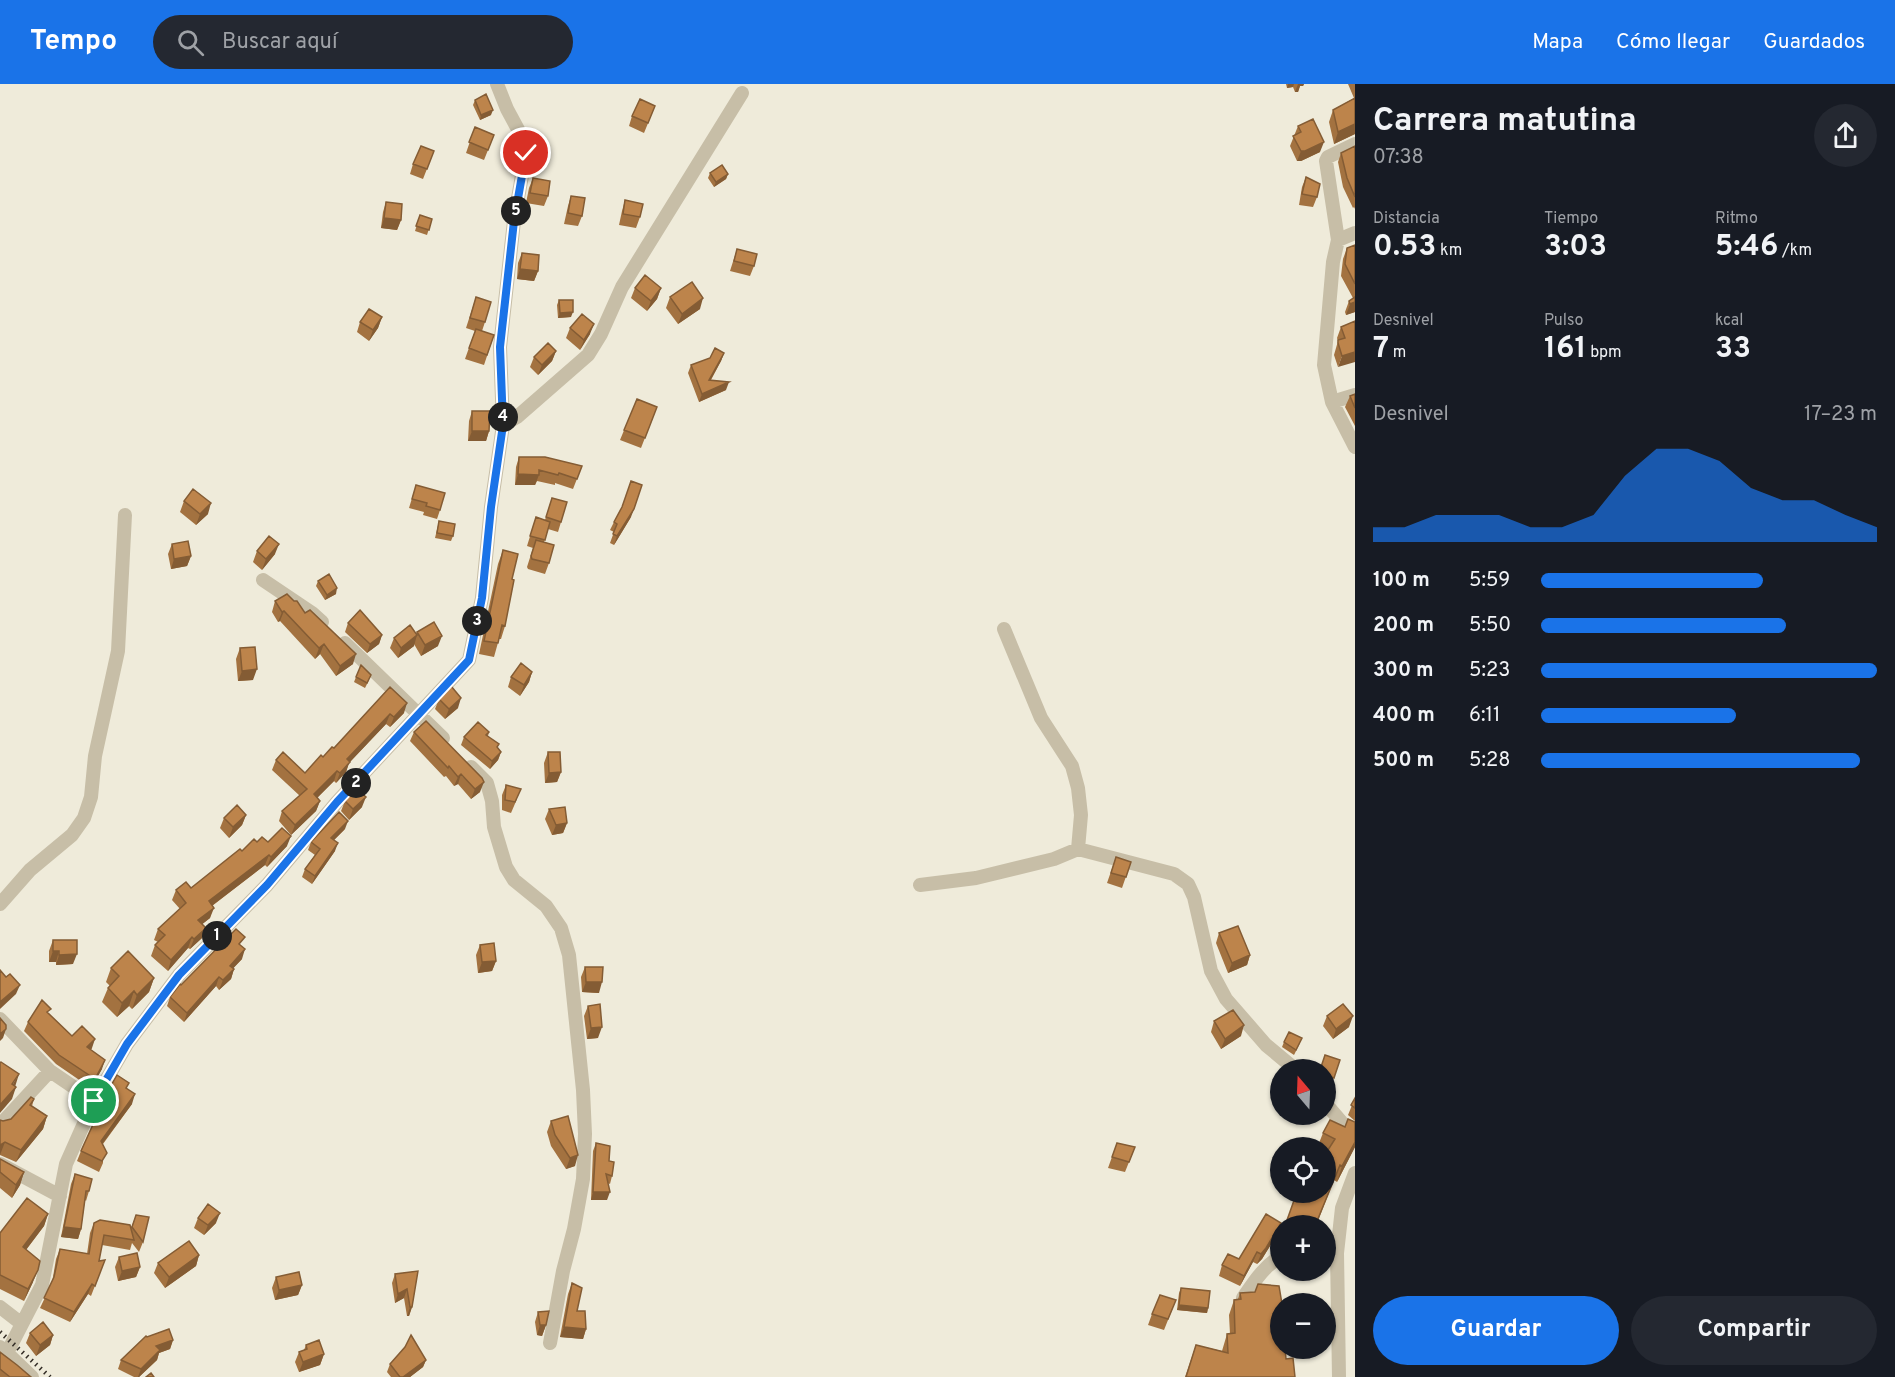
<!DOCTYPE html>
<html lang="es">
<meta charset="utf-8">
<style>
:root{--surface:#171b24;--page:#242831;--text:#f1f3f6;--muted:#9ea1a6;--accent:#1a73e8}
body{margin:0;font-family:Overpass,sans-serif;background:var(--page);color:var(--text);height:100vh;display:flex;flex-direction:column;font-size:22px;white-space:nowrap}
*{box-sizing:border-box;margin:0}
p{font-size:20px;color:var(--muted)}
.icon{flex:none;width:33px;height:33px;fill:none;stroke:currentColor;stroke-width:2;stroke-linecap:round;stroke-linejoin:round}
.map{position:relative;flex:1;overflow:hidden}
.panel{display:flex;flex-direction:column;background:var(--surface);width:540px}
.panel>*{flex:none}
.needle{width:39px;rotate:341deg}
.fabs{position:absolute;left:1270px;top:975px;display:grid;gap:12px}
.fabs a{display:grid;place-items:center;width:66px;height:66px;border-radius:50%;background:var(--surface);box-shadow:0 2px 4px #0004;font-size:30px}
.pin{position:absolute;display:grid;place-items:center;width:51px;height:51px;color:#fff;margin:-26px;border:3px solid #fff;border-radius:50%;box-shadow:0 2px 6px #0007}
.km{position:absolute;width:30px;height:30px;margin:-15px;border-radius:50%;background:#222;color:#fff;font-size:16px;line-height:30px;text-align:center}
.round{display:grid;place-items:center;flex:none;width:63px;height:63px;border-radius:32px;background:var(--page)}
.headline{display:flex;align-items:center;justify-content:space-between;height:102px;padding:0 18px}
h1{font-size:33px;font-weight:700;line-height:45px}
.stats{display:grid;grid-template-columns:repeat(3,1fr);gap:9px;height:102px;padding:6px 18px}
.stats div{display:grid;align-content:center}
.stats b{font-size:30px;font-weight:700}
.stats small{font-size:16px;font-weight:400}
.stats p{font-size:16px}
.chart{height:168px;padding:12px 18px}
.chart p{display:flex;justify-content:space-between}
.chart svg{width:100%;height:108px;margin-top:6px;fill:var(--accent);opacity:.7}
.cta{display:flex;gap:12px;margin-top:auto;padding:12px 18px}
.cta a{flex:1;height:69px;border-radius:36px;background:var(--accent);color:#fff;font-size:24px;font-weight:700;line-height:69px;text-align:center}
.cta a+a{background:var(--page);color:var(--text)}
ul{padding:0 18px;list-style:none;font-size:20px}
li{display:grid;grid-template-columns:96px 72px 1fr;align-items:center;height:45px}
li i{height:15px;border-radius:8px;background:var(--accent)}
header{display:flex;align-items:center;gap:36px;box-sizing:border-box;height:84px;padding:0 30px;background:var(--accent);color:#fff}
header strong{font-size:28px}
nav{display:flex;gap:33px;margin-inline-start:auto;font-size:21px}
.search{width:420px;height:54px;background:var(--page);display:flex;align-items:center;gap:15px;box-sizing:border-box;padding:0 21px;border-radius:33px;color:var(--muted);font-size:22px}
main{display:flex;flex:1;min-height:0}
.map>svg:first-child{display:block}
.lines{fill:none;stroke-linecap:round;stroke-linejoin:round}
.minor{stroke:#c7bea7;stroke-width:14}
.rail{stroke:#342e27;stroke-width:4.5;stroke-dasharray:1.5 4.5;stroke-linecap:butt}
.wall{fill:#a37240}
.shaded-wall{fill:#845c34}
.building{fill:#bd844b;stroke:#845c34;stroke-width:1.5}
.route-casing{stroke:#fff;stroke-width:12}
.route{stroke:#1a73e8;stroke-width:8}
</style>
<header>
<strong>Tempo</strong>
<div class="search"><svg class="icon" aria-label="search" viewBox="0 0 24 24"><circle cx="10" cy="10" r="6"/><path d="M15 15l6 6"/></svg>Buscar aquí</div>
<nav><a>Mapa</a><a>Cómo llegar</a><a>Guardados</a></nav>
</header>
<main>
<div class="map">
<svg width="1355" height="1293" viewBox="0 0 1355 1293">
<rect width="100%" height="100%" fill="#efebda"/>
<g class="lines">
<!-- minor -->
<path class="minor" d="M1355,60L1328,73L1326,77L1338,156L1333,178L1324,281L1332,318L1355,363
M1338,156L1355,149
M1332,318L1355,311
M503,341L517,333L588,271L601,250L622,203L742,9
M263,496L312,529L322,538
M1004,545L1041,634L1072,682L1078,704L1081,731L1078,765
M345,559L443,654
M471,683L487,699L492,717L494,743L506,783L514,796L546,822L561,844L569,871L583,1006L585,1050L583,1095L574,1145L563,1187L550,1259
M920,801L976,794L1054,775L1078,765L1174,790L1188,800L1194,813L1211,887L1226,915L1266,961L1296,986
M0,820L30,786L72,751L84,734L91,713L95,672L118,567L125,431
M0,935L50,987L94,1017
M1326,1020L1344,1041L1355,1046
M0,1041L50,987
M0,1080L60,1112
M1243,1214C1254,1198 1264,1182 1281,1172
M0,1223L22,1240
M0,1263L7,1269L42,1201L66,1080L94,1017L127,960L179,891L267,801L337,718L469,576L482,514L491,423L503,341L500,263L514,137L526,69L521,51L507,25L497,0
M7,1269L32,1293
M1339,1293L1337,1169L1342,1124L1355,1089"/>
<!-- rail -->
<path class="rail" d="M0,1248L50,1293"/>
</g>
<!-- wall -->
<path class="wall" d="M1286,0H1304L1303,2H1300L1298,8H1295L1293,3L1287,4Z
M1348,0H1355V50L1334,60L1329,38L1333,26L1354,14Z
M475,16L491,31L480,36L473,21Z
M655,22L644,49L629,42L632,32Z
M1298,42L1320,68L1301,77H1297L1290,62Z
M475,43L494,51L484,76L466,69Z
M1355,62V125L1354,123L1353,124L1343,103L1338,78L1341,69Z
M434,67L423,95L410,90L413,80Z
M710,89L728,90L726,95L714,103L708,94Z
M1306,93L1317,113L1313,123L1299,121L1302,103Z
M533,94L548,112L544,122L526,119L529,104Z
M571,112L582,132L578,142L564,140L568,122Z
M625,116L640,133L636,144L619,141L622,127Z
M386,118L401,136L397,146L381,144L383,128Z
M420,131L432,135L427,151L415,147Z
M1355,161V228L1346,231L1345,228L1349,217L1353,214L1341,192L1343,175L1347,164Z
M737,165L754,182L750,192L730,187Z
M522,169L538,187L534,197L517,195L518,179Z
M635,204H661L657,215L647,227L631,214Z
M476,213L485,238L482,247L494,251L484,281L465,275L475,247L466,244Z
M670,213L700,225L678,240L666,224Z
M559,216L571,233L558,234L557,221Z
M382,233L378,244L369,257L357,248L360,238Z
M1355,237L1338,283L1334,271L1338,257L1337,254L1341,243Z
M570,244L590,250L580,266L566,254Z
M556,267L552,277L538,291L530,283L534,273Z
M724,269L721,277L711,296L726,306L699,318L688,289L691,281Z
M1355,310V342L1345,323L1350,312Z
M637,315L657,323L641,364L620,356Z
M472,327L489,347L486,357H468L469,337Z
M519,373L582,382L573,405L555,399V401L537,397L535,401H515L516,383Z
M416,401L440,426L437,435L423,431L424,428L409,424Z
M552,414L561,438L558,448L548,445L544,458L549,479L545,490L528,485L527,483L533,464L527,462L536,433L545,436Z
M184,417L208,430L196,441L180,428Z
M631,433L614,461L610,459L614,448L610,446L614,438Z
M439,437L453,452L451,457L435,454Z
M172,460L191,472L187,482L171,485L168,470Z
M503,466L512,495L505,542L501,555H499L494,573L479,570L498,480Z
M257,467L275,470L262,486L253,478Z
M318,497L336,510L325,516L316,502Z
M275,517L305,529L353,580L336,592L320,570L315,575L280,537L278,538L272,528Z
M348,539L382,551L379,560L367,569L345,548Z
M417,548L438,562L421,572L414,560V562L398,574L390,564L394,554L416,550Z
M240,564L253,596L238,597L236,575Z
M532,588L529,598L520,612L508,603L511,593Z
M356,593L369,596L365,604L354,598Z
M390,603L404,629L390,643L386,640L349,679L346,688L336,699L334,697L317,714L320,717L316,727L291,751L279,737L282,727L300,712L272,686L276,676L305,689L334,664Z
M439,615L458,624L445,635L435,625Z
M414,648L480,708L471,715L458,700L454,702L446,692L444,693L410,657Z
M489,648L488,652L501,668L498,676L490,685L461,661L464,653Z
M548,668L561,688L557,698L545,699L544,679Z
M506,701L517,715L511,729L502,726V711Z
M345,717L362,723L349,736L341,727Z
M549,725L567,739L563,749L552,751L545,735Z
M246,731L242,741L229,754L220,744L224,734Z
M345,745L334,756L335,767L312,800L302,793L305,785L315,771L308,766L311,758Z
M257,758H268L287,762L267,783L265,781L212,822L210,834L202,840L206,844L202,854L190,865L188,864L168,887L151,872L155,861L158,858L154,856L158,845L180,825L172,816L176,806L191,804L242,767Z
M1116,773L1131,778L1122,804L1107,799Z
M1219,849L1250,871L1247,881L1228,889L1216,859Z
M53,856L73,880L56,881V878H49V867Z
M480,861L496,877L492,887L478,889L476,871Z
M242,862V875L233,884L234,885L231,895L219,906L216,902L184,938L167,922L170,913L181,901Z
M585,883L599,909L582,908L581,893Z
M111,884L154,894L149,908L132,925L129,922L117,933L102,918L108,904L110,902L106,898Z
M588,922L598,954L587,955L584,932Z
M49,930L72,952L92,964L91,966L102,985L91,1004L56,980L24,947L28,938Z
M1327,932L1349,943L1333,955L1323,942Z
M1214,937L1241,952L1221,965L1211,948Z
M1284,958L1300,959L1294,971L1282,963Z
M1340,976L1330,1004L1326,1003V986Z
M127,1004L132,1020L103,1060V1079L99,1088L77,1077L81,1067L104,1017L108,1007Z
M1355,1014V1037L1348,1031Z
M34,1015L32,1022L47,1032L43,1045L16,1078L0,1071V1036L3,1037L11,1035Z
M551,1037L575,1082L566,1085L551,1062L547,1048Z
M1323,1049L1355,1063L1337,1098L1334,1096L1316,1142H1285L1297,1108H1326V1064H1317Z
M596,1059L609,1077L612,1092L610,1100L608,1099L607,1116H591L593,1067Z
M1117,1059L1135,1063L1125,1088L1108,1084Z
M0,1075L24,1088L20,1101L12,1114L0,1104Z
M75,1090L89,1107L86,1117L85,1116L81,1145L78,1155L61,1153L71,1100Z
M48,1130L44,1142L26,1166L33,1198L24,1217L0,1205V1149Z
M136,1131L143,1158L139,1168L132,1159L130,1166L102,1161L99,1177L105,1176L91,1212L88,1210L70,1238L40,1224L52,1199L56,1175L60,1165L87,1170L90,1149L94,1139L131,1144Z
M198,1134L216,1139L204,1151L194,1144Z
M1281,1139L1278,1149L1262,1175L1257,1180L1253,1178L1240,1202L1219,1192L1222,1181L1239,1175Z
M199,1171L196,1182L165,1204L154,1189L158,1179Z
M119,1173L140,1183L136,1193L118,1197L115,1183Z
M418,1187L412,1223L409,1232H407L404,1214L395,1219L392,1199L395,1190Z
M276,1193L302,1201L298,1211L275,1216L272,1204Z
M572,1199L577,1227L586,1245L583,1255L560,1253L568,1210Z
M1181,1204L1208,1224L1207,1229L1177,1226L1179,1209Z
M1240,1209L1281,1264L1295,1293H1185L1196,1261L1222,1267L1227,1250H1230L1229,1231L1234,1216L1238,1215Z
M1176,1216L1164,1246L1148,1241L1152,1230Z
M538,1228L546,1241L542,1252L537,1251L535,1238Z
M30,1249L53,1251L50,1261L36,1272L26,1259Z
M147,1253L173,1256L170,1265L159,1269L157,1276L139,1293H134L118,1285L121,1276Z
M306,1261L324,1270L320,1281L299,1288L295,1278L299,1268L304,1266Z
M405,1263L426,1276L423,1283L410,1293H391L387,1288L390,1280Z
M0,1268L31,1293H0Z"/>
<!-- shaded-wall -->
<path class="shaded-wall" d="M1288,0H1294L1293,3L1287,4Z
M1298,0H1304L1303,2H1300L1298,8H1295Z
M493,26L491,31L480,36L481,31Z
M1355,40V50L1334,60L1338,48Z
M1324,58L1320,68L1301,77H1297L1301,67Z
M728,90L726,95L714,103L716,98Z
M384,134L401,136L397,146L381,144Z
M520,185L538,187L534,197L517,195Z
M661,204L657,215L647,227L651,217Z
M703,214L700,225L678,240L682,230Z
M1355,218V228L1346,231L1350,220Z
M573,228L571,233L558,234L560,229Z
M382,233L378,244L369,257L373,246Z
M594,240L590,250L580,266L584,256Z
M556,267L552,277L538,291L542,281Z
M1355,268V278L1338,283L1342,272Z
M724,269L721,277L706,304L709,296Z
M729,298L726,306L699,318L702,310Z
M472,347H489L486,357H468Z
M518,390L539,391L535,401H515Z
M211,419L208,430L196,441L200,430Z
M634,425L631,433L614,461L617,452Z
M279,460L275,470L262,486L266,475Z
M191,472L187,482L171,485L174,475Z
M337,504L336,510L325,516L327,511Z
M284,527L280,537L278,538L282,528Z
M382,551L379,560L367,569L370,560Z
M417,551L414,562L398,574L401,564Z
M442,552L438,562L421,572L425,561Z
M324,560L320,570L315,575L319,564Z
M356,570L353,580L336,592L340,582Z
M257,585L253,596L238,597L242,587Z
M532,588L529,598L520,612L524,601Z
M461,614L458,624L445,635L449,625Z
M407,619L404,629L390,643L394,633Z
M390,630L386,640L349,679L346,688L336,699L340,689L347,675Z
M501,668L498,676L490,685L492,677Z
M337,687L334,697L311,720L314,710Z
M561,688L557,698L545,699L549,689Z
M461,690L458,700L454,702L458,693Z
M484,698L480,708L471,715L475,705Z
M366,713L362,723L349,736L353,725Z
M320,717L316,727L291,751L295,741Z
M246,731L242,741L229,754L233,743Z
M348,737L345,745L328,762L331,754Z
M567,739L563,749L552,751L556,741Z
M291,752L287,762L267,783L271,773Z
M338,759L335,767L312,800L315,792Z
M269,771L265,781L205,827L209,817Z
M214,824L210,834L195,846L198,836Z
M206,844L202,854L190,865L194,855Z
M192,853L188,864L168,887L171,876Z
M245,865L242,875L227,891L230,882Z
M53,867H59L56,878H49Z
M77,870L73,880L56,881L59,871Z
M1250,871L1247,881L1228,889L1232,879Z
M496,877L492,887L478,889L482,878Z
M234,885L231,895L219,906L223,896Z
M219,893L216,902L184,938L187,929Z
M154,894L149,908L132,925L137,911Z
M586,898H602L599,909L582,908Z
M20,901L16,910L0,925V918Z
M134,907L129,922L117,933L122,919Z
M1353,932L1349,943L1333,955L1336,945Z
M1244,941L1241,952L1221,965L1225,955Z
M602,943L598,954L587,955L591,944Z
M6,945L3,954L0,957V950Z
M95,955L92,964L84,973L87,963Z
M105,976L102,985L91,1004L95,995Z
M19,990L15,1003H16L12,1015L0,1029V1021Z
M135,1010L132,1020L97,1067L101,1057Z
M47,1032L43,1045L16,1078L21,1066Z
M5,1058L0,1071V1061Z
M1355,1058V1063L1337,1098L1342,1082Z
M578,1071L575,1082L566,1085L570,1074Z
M24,1088L20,1101L12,1114L16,1101Z
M593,1108H610L607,1116H591Z
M220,1129L216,1139L204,1151L208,1141Z
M48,1130L44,1142L19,1175L23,1163Z
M1281,1139L1278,1149L1262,1175L1257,1180L1261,1170Z
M64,1143L81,1145L78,1155L61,1153Z
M1257,1168L1253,1178L1240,1202L1244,1192Z
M199,1171L196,1182L165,1204L169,1193Z
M140,1183L136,1193L118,1197L122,1187Z
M38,1186L33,1198L24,1217L28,1205Z
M92,1200L88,1210L70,1238L74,1228Z
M302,1201L298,1211L275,1216L279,1206Z
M407,1205L404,1214L395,1219L398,1210Z
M1179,1221L1208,1224L1207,1229L1177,1226Z
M410,1223H412L409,1232H407Z
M540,1241H546L542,1252L537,1251Z
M564,1243L586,1245L583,1255L560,1253Z
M53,1251L50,1261L36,1272L40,1261Z
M173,1256L170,1265L159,1269L157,1276L139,1293H138L141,1285L156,1262Z
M324,1270L320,1281L299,1288L303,1278Z
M426,1276L423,1283L410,1293H403Z"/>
<!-- building -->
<path class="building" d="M486,10L493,26L481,31L475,16Z
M1355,14V40L1338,48L1333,26Z
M640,15L655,22L648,39L632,32Z
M1313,35L1324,58L1305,67H1301L1293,52L1301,48L1298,42Z
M475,43L494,51L488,66L469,58Z
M421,62L434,67L427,85L413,80Z
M1355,62V113L1347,94L1341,69Z
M722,81L728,90L716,98L710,89Z
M1306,93L1320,100L1317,113L1302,110Z
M533,94L550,97L548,112L530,109Z
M571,112L585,114L582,132L568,129Z
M625,116L643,120L640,133L623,130Z
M386,118L402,120L401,136L384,134Z
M420,131L432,135L429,146L416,142Z
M1355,161V200L1345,180L1347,164Z
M737,165L757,170L754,182L734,177Z
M522,169L539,171L538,187L520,185Z
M645,191L661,204L651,217L635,204Z
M692,198L703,214L682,230L670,213Z
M476,213L491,218L485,238L470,234Z
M1355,213V218L1350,220L1349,217Z
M559,216H573V228L560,229Z
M369,225L382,233L373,246L360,238Z
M582,230L594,240L584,256L570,244Z
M1355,237V268L1342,272L1338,259V256L1345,254L1341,243Z
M476,245L494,251L487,271L469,264Z
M548,259L556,267L542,281L534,273Z
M715,264L724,269L709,296L729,298L702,310L691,281L710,274Z
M1355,310V324L1350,312Z
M637,315L657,323L645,354L624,346Z
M472,327H490L489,347H472Z
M519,373H545L582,382L577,395L559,389L558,391L539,386V391L518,390Z
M631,397L642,401L634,425L617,452L613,450L617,440L614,438L622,423Z
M416,401L445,409L440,426L426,422L427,419L412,415Z
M193,405L211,419L200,430L184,417Z
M552,414L567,418L561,438L546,433Z
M536,433L550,438L545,456L530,452Z
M439,437L455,440L453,452L437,449Z
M269,452L279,460L266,475L257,467Z
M536,456L554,461L549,479L532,475L531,472Z
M188,457L191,472L174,475L172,460Z
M503,466L518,470L512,495L514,496L505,542L502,541L498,559L484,557Z
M329,490L337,504L327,511L318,497Z
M287,510L294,517H297L305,529L310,526L356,570L340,582L324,560L319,564L284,527L282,528L275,517Z
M360,526L382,551L370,560L348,539Z
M434,538L442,552L425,561L417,548Z
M410,541L417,551L401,564L394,554Z
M255,563L257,585L242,587L240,564Z
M521,579L532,588L524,601L511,593Z
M361,581L371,591L367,599L356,593Z
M451,602L461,614L449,625L439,615Z
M390,603L407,619L394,633L390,630L347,675L350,678L340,689L337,687L314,710L320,717L295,741L282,727L307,705L276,676L283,668L305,689L321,671L323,673L332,663L334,664Z
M426,637L482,694L484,698L475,705L461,690L458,693L449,682L448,684L414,648Z
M478,638L489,648L486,651L499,660L497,663L501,668L492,677L464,653Z
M548,668H560L561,688L549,689Z
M506,701L521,705L515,718L505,716Z
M356,704L366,713L353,725L345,717Z
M237,721L246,731L233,743L224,734Z
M565,723L567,739L556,741L549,725Z
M339,728L348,737L331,754L338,759L315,792L305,785L320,765L311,758Z
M282,744L291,752L271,773L269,771L209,817L214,824L198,836L206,844L194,855L192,853L171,876L155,861L165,851L158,845L186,819L176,806L186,798L191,804L240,765L242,767L254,755L257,758L262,753L268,758Z
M1116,773L1131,778L1126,793L1111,789Z
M1238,842L1250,871L1232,879L1219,849Z
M236,845L245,853L239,860L245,865L230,882L234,885L223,896L219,893L187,929L170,913L180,900L181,901Z
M53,856H77V870L59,871V867H53Z
M494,859L496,877L482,878L480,861Z
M128,867L154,894L137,911L134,907L122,919L108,904L119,892L111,884Z
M585,883H603L602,898H586Z
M0,886L6,893L10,890L20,901L0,918Z
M42,916L51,925L47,928L72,952L82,942L95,955L87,963L105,976L95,995L59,971L28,938Z
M600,920L602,943L591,944L588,922Z
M1343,920L1353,932L1336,945L1327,932Z
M1233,926L1244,941L1225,955L1214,937Z
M0,934L6,941V945L0,950Z
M1289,948L1302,954L1296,966L1284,958Z
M1325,971L1340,976L1334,994L1326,991V986H1320Z
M1,978L19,990L12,1000L16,1003L0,1021V979Z
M117,991L129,999L126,1004L135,1010L101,1057L107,1069L102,1077L81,1067L100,1025L110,1008L108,1007Z
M31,1013L34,1015L30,1021L47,1032L21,1066L5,1058L0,1061V1036L3,1037L11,1035Z
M1355,1014V1024L1351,1021Z
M568,1032L578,1071L570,1074L555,1051L551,1037Z
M1348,1035L1355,1038V1058L1342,1082L1340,1081L1315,1142H1292L1286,1139L1297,1108H1326V1069L1335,1055L1323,1049L1330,1036L1345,1043Z
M596,1059L610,1062L609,1077L614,1078L612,1092L606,1090L610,1108H593Z
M1117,1059L1135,1063L1129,1078L1112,1073Z
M0,1075L24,1088L16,1101L0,1088Z
M75,1090L92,1095L89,1107H86L81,1145L64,1143Z
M27,1114L48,1130L23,1163L40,1177L38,1186L28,1205L0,1191V1149Z
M208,1120L220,1129L208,1141L198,1134Z
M1266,1130L1281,1139L1266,1164L1261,1170L1257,1168L1244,1192L1222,1181L1228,1170L1239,1175Z
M136,1131L149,1133L143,1158L132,1143Z
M100,1136L130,1141L134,1156L104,1151L99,1177L105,1176L95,1202L92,1200L74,1228L44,1214L54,1193L60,1165L89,1170L94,1139Z
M189,1157L199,1171L169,1193L158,1179Z
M137,1169L140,1183L122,1187L119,1173Z
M418,1187L412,1223H410L407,1205L398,1210L395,1190Z
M299,1188L302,1201L279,1206L276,1193Z
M572,1199L582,1204L577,1227H585L586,1245L564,1243Z
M1258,1200L1279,1202L1282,1220H1281V1264H1285L1286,1275L1293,1274L1295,1293H1186L1196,1261L1228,1269L1227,1250L1235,1249L1234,1216L1241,1215L1240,1209L1255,1208Z
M1181,1204L1210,1207L1208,1224L1179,1221Z
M1160,1211L1176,1216L1168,1235L1152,1230Z
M549,1227L546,1241H540L538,1228Z
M43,1238L53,1251L40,1261L30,1249Z
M169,1245L173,1256L156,1262L160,1266L141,1285L121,1276L146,1252L147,1253Z
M411,1251L426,1276L403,1293H400L390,1280L405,1263Z
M319,1256L324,1270L303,1278L299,1268L307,1265L306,1261Z
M0,1268L17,1281L31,1293H10L0,1285Z
M151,1289L154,1293H146Z"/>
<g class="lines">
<defs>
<path id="route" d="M94,1017L127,960L179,891L267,801L337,718L469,576L482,514L491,423L503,341L500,263L514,137L526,69"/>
</defs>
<!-- route casing -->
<use href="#route" class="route-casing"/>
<!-- route -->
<use href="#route" class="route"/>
</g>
</svg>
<div class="fabs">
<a><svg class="needle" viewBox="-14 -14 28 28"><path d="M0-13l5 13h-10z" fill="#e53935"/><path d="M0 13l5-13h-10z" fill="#9ea1a6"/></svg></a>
<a><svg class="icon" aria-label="locate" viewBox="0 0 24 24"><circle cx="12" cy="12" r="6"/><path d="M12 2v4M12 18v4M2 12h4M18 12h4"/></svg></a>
<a>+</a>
<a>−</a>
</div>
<div class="pin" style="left:94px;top:1017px;background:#1e9e55"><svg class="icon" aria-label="arrive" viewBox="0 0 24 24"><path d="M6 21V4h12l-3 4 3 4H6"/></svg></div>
<div class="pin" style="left:526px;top:69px;background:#d93025"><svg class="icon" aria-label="check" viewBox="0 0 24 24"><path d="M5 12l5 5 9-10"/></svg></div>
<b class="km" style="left:217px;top:852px">1</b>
<b class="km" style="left:356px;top:699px">2</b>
<b class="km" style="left:477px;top:537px">3</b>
<b class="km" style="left:503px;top:333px">4</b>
<b class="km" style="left:516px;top:127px">5</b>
</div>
<section class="panel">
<div class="headline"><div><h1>Carrera matutina</h1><p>07:38</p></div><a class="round"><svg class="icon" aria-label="share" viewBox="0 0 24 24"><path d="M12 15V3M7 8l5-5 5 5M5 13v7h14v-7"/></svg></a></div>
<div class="stats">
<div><p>Distancia</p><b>0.53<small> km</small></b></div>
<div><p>Tiempo</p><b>3:03</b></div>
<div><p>Ritmo</p><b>5:46<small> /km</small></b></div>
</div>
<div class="stats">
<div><p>Desnivel</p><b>7<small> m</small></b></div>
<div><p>Pulso</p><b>161<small> bpm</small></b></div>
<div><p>kcal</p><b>33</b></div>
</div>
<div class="chart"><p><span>Desnivel</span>17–23 m</p>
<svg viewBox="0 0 160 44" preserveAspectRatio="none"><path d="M0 44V38L10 38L20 33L30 33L40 33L50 38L60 38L70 33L80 17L90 6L100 6L110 11L120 22L130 27L140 27L150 33L160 38V44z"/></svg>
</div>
<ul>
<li><b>100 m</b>5:59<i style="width:66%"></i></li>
<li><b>200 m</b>5:50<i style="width:73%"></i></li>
<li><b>300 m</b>5:23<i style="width:100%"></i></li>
<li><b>400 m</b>6:11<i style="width:58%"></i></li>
<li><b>500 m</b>5:28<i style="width:95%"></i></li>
</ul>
<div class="cta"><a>Guardar</a><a>Compartir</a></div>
</section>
</main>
